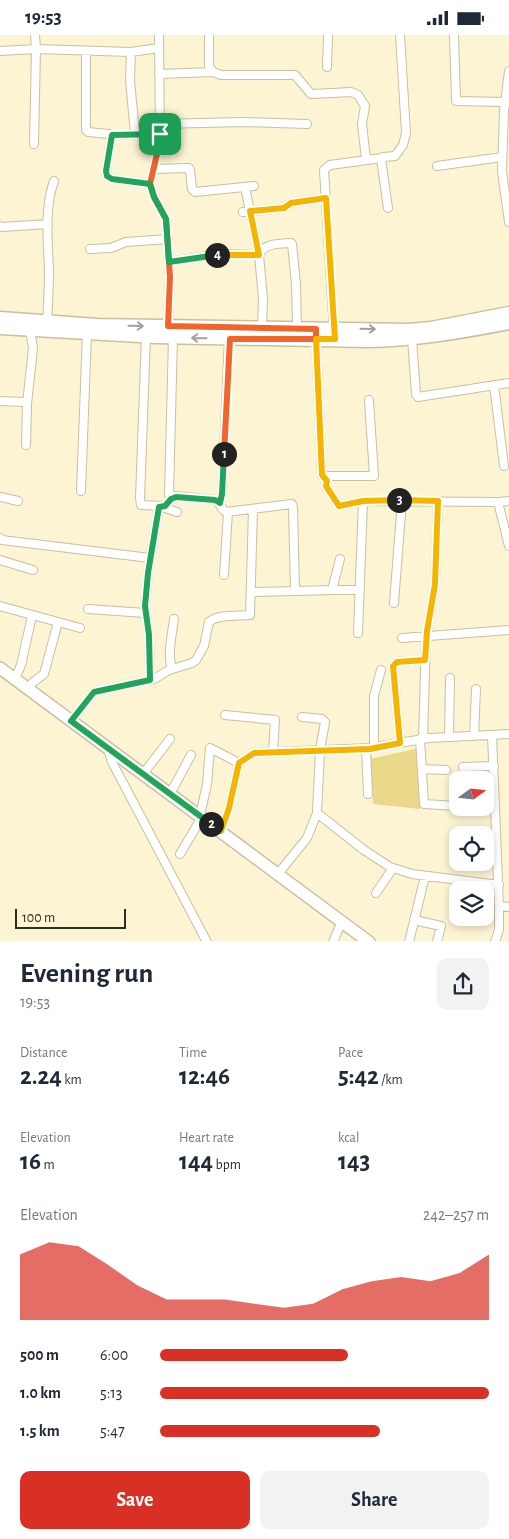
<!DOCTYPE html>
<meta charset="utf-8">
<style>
:root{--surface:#fff;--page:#f2f2f3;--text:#1f2937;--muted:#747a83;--accent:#d93025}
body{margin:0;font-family:"Alegreya Sans",sans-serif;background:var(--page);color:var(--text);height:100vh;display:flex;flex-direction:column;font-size:19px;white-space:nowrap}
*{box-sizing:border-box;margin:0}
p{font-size:16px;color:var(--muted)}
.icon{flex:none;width:28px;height:28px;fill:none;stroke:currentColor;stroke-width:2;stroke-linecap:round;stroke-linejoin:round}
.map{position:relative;height:906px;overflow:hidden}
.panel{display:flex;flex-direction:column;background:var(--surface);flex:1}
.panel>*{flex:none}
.needle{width:32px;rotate:75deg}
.buttons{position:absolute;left:449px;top:736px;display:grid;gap:10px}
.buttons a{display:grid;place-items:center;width:45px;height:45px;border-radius:10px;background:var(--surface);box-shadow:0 2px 8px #0003;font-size:25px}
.scale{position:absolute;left:15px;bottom:12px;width:111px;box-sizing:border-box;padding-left:5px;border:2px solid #2f2c20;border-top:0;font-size:14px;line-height:18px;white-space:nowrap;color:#2f2c20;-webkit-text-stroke:4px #fdf4d4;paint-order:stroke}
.pin{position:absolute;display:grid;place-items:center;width:42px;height:42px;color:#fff;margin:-21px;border-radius:10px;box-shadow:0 2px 8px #0006}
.km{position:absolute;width:25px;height:25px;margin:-12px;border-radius:50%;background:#222;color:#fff;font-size:14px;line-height:25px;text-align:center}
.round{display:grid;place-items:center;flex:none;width:52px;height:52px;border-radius:10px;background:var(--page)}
.head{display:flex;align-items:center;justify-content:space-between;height:85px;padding:0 20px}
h1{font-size:28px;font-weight:600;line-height:38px}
.figures{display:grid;grid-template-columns:repeat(3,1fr);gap:8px;height:85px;padding:5px 20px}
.figures div{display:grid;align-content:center}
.figures b{font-size:25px;font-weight:600}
.figures small{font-size:14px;font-weight:400}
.figures p{font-size:14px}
.chart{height:140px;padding:10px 20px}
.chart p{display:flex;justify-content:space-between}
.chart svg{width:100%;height:90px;margin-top:5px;fill:var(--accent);opacity:.7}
.action{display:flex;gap:10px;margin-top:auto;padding:10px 20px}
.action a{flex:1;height:58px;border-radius:10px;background:var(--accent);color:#fff;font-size:20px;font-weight:600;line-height:58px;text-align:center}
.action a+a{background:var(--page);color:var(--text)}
ul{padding:0 20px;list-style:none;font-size:16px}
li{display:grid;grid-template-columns:80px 60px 1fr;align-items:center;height:38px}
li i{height:12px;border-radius:6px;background:var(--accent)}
.status{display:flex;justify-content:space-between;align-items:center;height:35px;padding:0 25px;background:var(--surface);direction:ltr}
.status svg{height:14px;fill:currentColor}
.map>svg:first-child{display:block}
.green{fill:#ecd88b}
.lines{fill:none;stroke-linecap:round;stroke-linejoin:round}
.minor-casing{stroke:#c8c0a1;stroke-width:10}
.secondary-casing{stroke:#c8c0a1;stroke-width:14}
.primary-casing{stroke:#c8c0a1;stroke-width:15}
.minor{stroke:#fff;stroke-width:8}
.secondary{stroke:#fff;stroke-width:11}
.primary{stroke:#fff;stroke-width:12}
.oneway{stroke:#a1a09b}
.split-1-casing{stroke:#fff;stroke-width:10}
.split-2-casing{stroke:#fff;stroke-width:10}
.split-3-casing{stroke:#fff;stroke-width:10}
.split-4-casing{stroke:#fff;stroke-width:10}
.split-5-casing{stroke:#fff;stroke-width:10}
.split-1{stroke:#f0652b;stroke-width:6}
.split-2{stroke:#22a559;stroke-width:6}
.split-3{stroke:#f5b400;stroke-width:6}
.split-4{stroke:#f5b400;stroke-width:6}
.split-5{stroke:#22a559;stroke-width:6}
</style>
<div class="status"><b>19:53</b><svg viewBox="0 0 49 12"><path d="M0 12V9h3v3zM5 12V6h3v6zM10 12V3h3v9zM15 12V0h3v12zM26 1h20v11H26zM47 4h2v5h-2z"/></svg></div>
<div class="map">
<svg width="509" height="907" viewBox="0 0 509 907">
<rect width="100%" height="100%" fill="#fdf4d4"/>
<!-- green -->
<path class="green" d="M419,713L420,774L373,769L370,724Z"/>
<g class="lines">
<defs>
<path id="minor" d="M159,0L160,106L150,149L154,161L166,184L170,242L168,291
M209,0V31L213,37L221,40H295L311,59L351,57L358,60L365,71L362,89L366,124
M454,0L456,66L505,67
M0,16L36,14L35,0
M86,16V95L88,97L109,99L112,100
M131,17L130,45L135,99
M327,32L328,0
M509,36L504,76L502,137L509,187
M159,39L213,37
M160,89L242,87L307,89
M34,109L36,14L131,17L159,13
M437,131L502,122
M154,134L189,133L190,135L192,154L195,157L254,151
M150,149L112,144L107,141L106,136L112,100L160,99
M388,173L381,124L383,122L395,121L403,110L406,98L400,0
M243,177L283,173L291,168L326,163
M0,191L2,192L48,189
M90,214L111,213L126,207L168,204
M169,227L220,219L259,220L246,157
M47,287C48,270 49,253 49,236C48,207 44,174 54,146
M262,293L263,264L259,220C263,208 280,209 291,208L292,209L296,249L297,293
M334,297L324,135L330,130L382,123
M146,301L140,463L141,470L165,471L171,464L176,461L215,465C221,468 220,474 226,477L292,469L293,472L295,556L332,555
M316,303L322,441H374L369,365
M412,304L416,359L418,362L509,348
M494,350L504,431
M0,366L24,367L27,369L26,410
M27,369L33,313L30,295
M322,441L327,446L326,451L339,471L363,466L498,467L509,466
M81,456L87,298
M0,462L18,466
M171,464L169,460L173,302
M498,467L509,511
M219,468L222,459L229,304
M162,472L177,477
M0,503L2,505L150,523
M340,524L332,555H360
M0,525L33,535
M224,540L228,477
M252,557L295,556
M394,568L402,465
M0,571L80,593
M88,574L145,578
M358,598L363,466
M402,603L509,595
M172,634C167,619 172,600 174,584
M15,644L21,630L32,581
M150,645L149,600L145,571L148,538L159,472
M28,654L32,648L44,639L58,587
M225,680L275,685L273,717
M302,682L322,684L325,687L320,715L317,778L364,815L390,832L412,839L499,850
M71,686L94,657L154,644L169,635L192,628L196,625L204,611L209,587C218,579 238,581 250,580L253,474
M492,700L499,871V895L495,907
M474,701L476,654
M449,702L450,643
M420,704L424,769L458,771
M423,704L426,602L435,549L438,466
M400,708L393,631L397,627L425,625
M374,713V661L381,635
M108,714L112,727L207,907
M366,714L368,759
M463,732L494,731
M422,734L446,735
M143,739L170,704
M170,759L191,720
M485,772H495
M200,781L207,749L210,713L239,728
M221,796L229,773L239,728L254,718L370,713L429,703L509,699
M180,819L202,782
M278,839L307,803L317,778
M376,858L393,833
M499,871L509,872
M414,885L441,891L437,907
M333,907L342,886
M409,907L425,841"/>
<path id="secondary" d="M0,633L369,907"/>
<path id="primary" d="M0,283L97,290L409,295L431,293L509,278
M0,293L156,302L368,306C416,305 462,297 509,288"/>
</defs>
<!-- minor casing -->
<use href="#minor" class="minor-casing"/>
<!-- secondary casing -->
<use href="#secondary" class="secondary-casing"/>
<!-- primary casing -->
<use href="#primary" class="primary-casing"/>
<!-- minor -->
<use href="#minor" class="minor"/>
<!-- secondary -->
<use href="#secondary" class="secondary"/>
<!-- primary -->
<use href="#primary" class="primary"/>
</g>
<!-- one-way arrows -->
<defs><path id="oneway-shaft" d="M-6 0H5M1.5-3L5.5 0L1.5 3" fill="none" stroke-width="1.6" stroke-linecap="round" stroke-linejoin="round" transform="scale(1.25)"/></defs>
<g class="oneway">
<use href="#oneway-shaft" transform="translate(136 291) rotate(1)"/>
<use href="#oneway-shaft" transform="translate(368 294) rotate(1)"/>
<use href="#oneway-shaft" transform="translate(199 303) rotate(-179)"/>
</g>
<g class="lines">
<defs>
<path id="split-1" d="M160,99V106L150,149L154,162L166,184L170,242L168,291L316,294V304H230L224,419"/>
<path id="split-2" d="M211,789L71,686L94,657L150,645L149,600L145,571L148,538L159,472L165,471L171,464L176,462L215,465L220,468L222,459L224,419"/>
<path id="split-3" d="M211,789L221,796L229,773L239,728L254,718L370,714L400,708L393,631L397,627L425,625L427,596L435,549L438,466L399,465"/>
<path id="split-4" d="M217,220H259L250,176L284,173L291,168L326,163L335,304H316L322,440L327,446L326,451L339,471L363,466L399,465"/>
<path id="split-5" d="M160,99L112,100L106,136L107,141L112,144L150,149L154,162L166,184L169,227L217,220"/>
</defs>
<!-- split-1 casing -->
<use href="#split-1" class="split-1-casing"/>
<!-- split-2 casing -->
<use href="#split-2" class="split-2-casing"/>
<!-- split-3 casing -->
<use href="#split-3" class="split-3-casing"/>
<!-- split-4 casing -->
<use href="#split-4" class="split-4-casing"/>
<!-- split-5 casing -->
<use href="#split-5" class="split-5-casing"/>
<!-- split-1 -->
<use href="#split-1" class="split-1"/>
<!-- split-2 -->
<use href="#split-2" class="split-2"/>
<!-- split-3 -->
<use href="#split-3" class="split-3"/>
<!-- split-4 -->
<use href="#split-4" class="split-4"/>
<!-- split-5 -->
<use href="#split-5" class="split-5"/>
</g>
</svg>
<div class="buttons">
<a><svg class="needle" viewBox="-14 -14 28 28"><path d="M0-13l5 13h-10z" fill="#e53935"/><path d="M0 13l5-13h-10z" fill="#747a83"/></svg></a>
<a><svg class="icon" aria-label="locate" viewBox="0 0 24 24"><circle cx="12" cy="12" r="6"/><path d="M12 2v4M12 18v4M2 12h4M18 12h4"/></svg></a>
<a><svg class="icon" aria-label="layers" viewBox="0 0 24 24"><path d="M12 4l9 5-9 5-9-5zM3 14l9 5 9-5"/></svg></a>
</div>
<div class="scale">100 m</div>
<div class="pin" style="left:160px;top:99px;background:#1e9e55"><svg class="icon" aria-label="arrive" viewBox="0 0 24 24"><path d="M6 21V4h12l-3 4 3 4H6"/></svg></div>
<b class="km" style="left:224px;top:419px">1</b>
<b class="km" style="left:211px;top:789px">2</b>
<b class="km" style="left:399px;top:465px">3</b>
<b class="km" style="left:217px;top:220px">4</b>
</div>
<section class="panel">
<div class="head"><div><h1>Evening run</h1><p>19:53</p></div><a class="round"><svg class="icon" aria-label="share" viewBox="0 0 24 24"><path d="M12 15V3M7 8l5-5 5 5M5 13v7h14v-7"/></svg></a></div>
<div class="figures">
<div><p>Distance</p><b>2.24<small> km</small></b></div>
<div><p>Time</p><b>12:46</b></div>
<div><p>Pace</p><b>5:42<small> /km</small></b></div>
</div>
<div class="figures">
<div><p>Elevation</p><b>16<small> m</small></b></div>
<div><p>Heart rate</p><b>144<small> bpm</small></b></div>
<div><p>kcal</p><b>143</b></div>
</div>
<div class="chart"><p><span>Elevation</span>242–257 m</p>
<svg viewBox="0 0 160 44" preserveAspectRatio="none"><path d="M0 44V12L10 6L20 8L30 17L40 27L50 34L60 34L70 34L80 36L90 38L100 36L110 29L120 25L130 23L140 25L150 21L160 12V44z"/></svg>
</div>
<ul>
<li><b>500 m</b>6:00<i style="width:57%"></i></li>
<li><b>1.0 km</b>5:13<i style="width:100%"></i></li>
<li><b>1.5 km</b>5:47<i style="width:67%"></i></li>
</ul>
<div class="action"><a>Save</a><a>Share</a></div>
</section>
